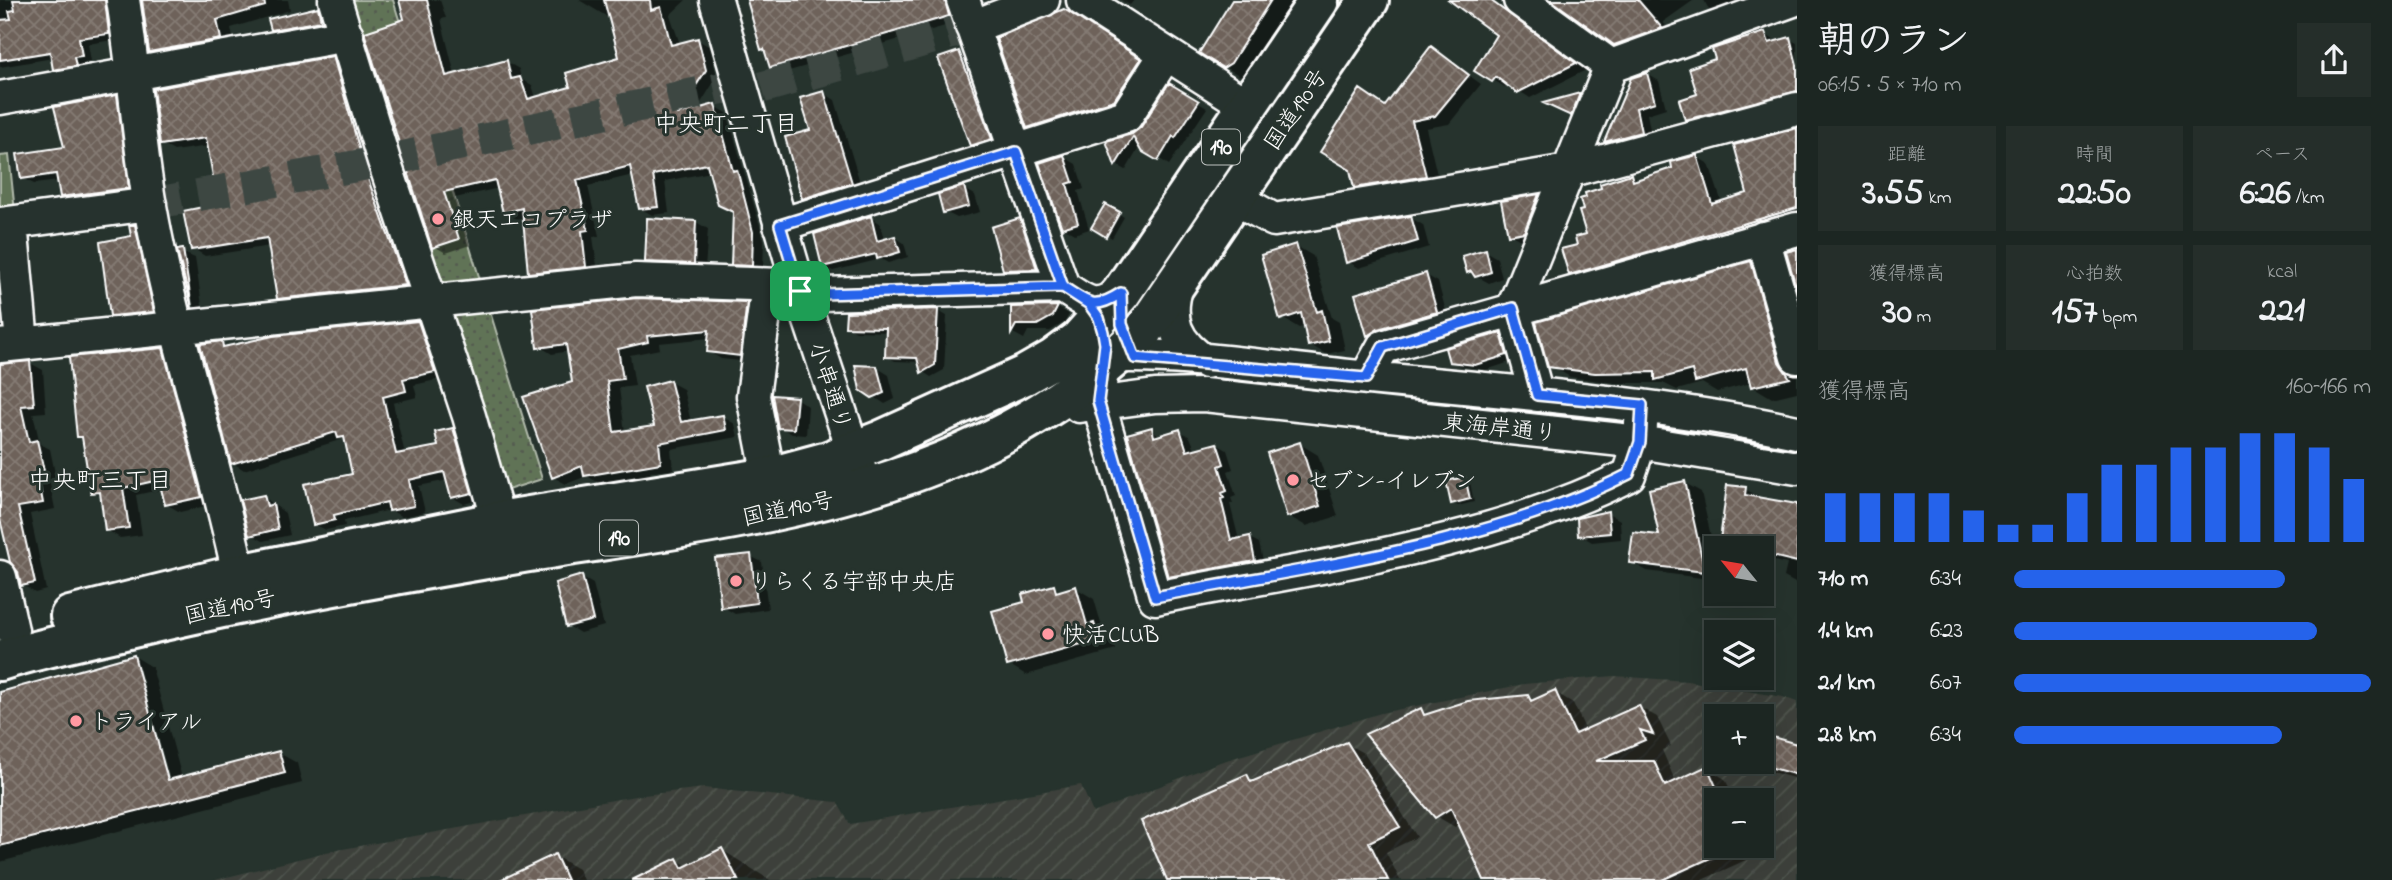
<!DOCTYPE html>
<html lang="ja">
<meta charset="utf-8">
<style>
:root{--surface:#1c2622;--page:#252e2a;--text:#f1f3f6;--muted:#a0a5a5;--line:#3a4340;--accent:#2563eb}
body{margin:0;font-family:"Indie Flower","Klee One",sans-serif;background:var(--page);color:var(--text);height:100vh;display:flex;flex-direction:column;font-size:26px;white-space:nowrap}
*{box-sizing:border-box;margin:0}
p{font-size:23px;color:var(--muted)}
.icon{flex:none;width:38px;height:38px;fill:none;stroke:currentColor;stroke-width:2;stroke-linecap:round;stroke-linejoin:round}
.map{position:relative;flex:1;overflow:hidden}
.sheet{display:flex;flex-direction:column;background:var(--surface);width:595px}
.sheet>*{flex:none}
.needle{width:46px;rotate:300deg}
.buttons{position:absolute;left:1704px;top:536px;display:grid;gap:14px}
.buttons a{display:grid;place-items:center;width:70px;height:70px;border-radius:0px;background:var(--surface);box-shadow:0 7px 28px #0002,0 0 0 2px var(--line);font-size:35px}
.pin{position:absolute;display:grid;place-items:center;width:60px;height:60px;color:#fff;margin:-30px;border-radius:14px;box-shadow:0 4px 10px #0006}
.round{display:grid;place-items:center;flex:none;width:74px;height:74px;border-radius:0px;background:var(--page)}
.overview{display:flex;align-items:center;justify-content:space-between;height:119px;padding:0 21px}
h1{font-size:38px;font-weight:700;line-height:52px}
.stats{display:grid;grid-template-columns:repeat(3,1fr);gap:10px;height:119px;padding:7px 21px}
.stats div{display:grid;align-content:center;border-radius:0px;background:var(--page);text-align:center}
.stats b{font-size:35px;font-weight:700}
.stats small{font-size:19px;font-weight:400}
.stats p{font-size:19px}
.chart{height:196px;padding:14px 21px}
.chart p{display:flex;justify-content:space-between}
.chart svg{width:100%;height:126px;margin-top:7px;stroke:var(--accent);stroke-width:6}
ul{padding:0 21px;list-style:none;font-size:23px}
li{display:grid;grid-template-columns:112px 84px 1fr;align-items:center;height:52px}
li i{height:18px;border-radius:9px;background:var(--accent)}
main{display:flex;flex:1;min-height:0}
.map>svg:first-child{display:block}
.industrial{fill:url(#industrial-furrows);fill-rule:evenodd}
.grass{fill:#607356;stroke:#b0b9aa;stroke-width:2}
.park{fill:url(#park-dots);stroke:#b0b9aa;stroke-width:2}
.shadow{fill:#0007;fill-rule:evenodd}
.building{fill:url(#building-cross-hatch);stroke:#fff;stroke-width:2}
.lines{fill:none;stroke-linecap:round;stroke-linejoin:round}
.minor-tunnel{stroke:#3c4742;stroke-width:32;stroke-dasharray:32 16;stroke-linecap:butt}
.minor-casing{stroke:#fff;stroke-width:37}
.highway-casing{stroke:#fff;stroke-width:44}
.minor{stroke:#26332d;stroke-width:32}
.highway{stroke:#26332d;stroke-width:38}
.route-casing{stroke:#fff;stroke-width:14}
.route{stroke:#2563eb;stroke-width:9}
.poi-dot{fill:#ff9aa2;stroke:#26332d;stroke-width:2.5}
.labels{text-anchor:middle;stroke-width:6;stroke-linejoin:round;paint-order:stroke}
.shield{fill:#26332d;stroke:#bec2c0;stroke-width:2}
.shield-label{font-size:21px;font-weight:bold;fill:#fff}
.street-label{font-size:23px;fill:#fff;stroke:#26332d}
.poi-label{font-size:23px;fill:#fff;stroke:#26332d;text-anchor:start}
.neighbourhood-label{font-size:24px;fill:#fff;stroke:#26332d}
</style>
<main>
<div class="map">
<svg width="1797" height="880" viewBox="0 0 1797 880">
<defs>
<pattern id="industrial-furrows" width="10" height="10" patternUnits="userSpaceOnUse" patternTransform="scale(1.75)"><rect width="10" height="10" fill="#3c413a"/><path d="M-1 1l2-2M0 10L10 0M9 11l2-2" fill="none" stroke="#50544e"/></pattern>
<pattern id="park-dots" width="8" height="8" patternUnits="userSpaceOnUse" patternTransform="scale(1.75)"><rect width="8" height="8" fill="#607356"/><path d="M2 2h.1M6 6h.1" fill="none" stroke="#545c50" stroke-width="1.8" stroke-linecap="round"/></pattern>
<pattern id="building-cross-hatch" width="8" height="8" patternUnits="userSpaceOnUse" patternTransform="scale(1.75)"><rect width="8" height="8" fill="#6e625a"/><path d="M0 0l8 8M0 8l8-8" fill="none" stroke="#847a73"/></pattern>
</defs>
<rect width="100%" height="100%" fill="#26332d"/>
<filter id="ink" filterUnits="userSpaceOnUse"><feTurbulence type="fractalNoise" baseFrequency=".0143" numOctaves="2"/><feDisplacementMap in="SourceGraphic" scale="14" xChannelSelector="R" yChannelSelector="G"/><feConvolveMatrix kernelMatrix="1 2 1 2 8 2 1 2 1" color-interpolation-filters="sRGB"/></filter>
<g filter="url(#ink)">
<!-- industrial -->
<path class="industrial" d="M1614,676L1687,681L1783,697L1797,702V880H215L326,852L635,796L704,788L837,802L850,824L1081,785L1093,813L1220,762L1381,713L1524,684ZM1717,716H1762V761H1717ZM1717,800H1762V845H1717Z"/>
<!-- grass -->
<path class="grass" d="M1341,0H1346L1166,269L1162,266Z
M9,155L15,212L0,213V156Z
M1214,374L1443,397L1523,414L1623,424L1622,429L1460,411L1339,390L1214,378Z"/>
<!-- park -->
<path class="park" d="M348,0H393L542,479L501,492Z"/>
<!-- shadow -->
<path class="shadow" d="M0,0H69L105,7L115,13L119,39L88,44L91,61L84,62L85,71L65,74L55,69L53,58L0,67Z
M143,0H288L290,10L231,28L235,47L165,60L150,51Z
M400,0H440L446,18L441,19L455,75L507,62L519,69L521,79L532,85L536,98L572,88L621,58L611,19L579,0H686L670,15L680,44L698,40L710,47L717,77L696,111L715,106L727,113L764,240L763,271H744L732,264L735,212L711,172L665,181L669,213L652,215L640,208L633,175L588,186L599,236L593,237L598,273L542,279L530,272L525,217L517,219L505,212L499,188L455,198L470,245L446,253L434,246L406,20Z
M748,0H954L959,22L782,73L771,67L767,52L762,49Z
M1121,0H1134L1130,5Z
M1231,0H1301L1246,79L1223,66L1233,2Z
M1459,0H1490L1586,70L1530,98L1507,83L1505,87L1476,70L1498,34Z
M1558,0H1694L1663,22L1675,37L1631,53Z
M1704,0H1777L1724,19L1709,10Z
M318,9L328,15L330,26L283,35L273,29Z
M1076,18L1151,67L1126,106L1040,133L1028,127Z
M1764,34L1778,42L1789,39L1797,43V102L1700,126L1687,119L1717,60Z
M1432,49L1481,84L1449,124L1426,128L1439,183L1369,195L1355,187L1385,107Z
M959,53L970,59L1002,145L982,151L971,145Z
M333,58L346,66L418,292L291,305L278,298L270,246L205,256L192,248L220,206L209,146L174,151L161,144Z
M1647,74L1659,81L1666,108L1647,114L1652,139L1617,148L1606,142L1632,80Z
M1169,86L1207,108L1169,165L1140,146L1126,170L1117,165L1109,143L1132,135L1142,128Z
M824,93L835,100L862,189L815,204L804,197L812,131Z
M1580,94L1585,97L1577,118L1548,103Z
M116,97L128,104L139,194L73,203L61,196L59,181L34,184L22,178L66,148Z
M1797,130V220L1583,281L1570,274L1580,246L1631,175L1639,180L1674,169L1697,157L1709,164L1722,203L1749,194Z
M1064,157L1076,164L1084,189L1078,191L1089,229L1075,234L1063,227Z
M963,188L975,195L980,212L957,218L945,212Z
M1539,196L1550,203L1536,238L1522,241L1510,234L1503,202Z
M1106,206L1124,217L1112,238L1094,227Z
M871,218L880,223L884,240L895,237L904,243L908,257L888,263L881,259L833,271L824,266Z
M1411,218L1423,225L1429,247L1359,268L1347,261Z
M1019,220L1031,227L1048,275L1017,276L1004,269Z
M696,222L708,229L705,269L659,268L647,261Z
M135,226L147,233L165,318L124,322L112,315Z
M1296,246L1313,256L1332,318L1339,322L1345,350L1326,354L1310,345L1305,326L1299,328L1282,318Z
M179,251L195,258L203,312L194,306Z
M1485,251L1497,258L1502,278L1489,283L1469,272Z
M1750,263L1770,275L1797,368V392L1772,398L1752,386L1751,383L1717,392L1702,383L1677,390L1663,383H1616L1570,377L1550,365Z
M0,270L12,333L0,338Z
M1426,275L1438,282L1448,319L1380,341L1368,335Z
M747,304L759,311L752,362L721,359L708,351L710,338L659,343L660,349L630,355L635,386L619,388L625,432L656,427L670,382L683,389L691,422L723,417L735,424L738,437L671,449L673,470L650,472L651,475L599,483L587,476L566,484L553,477L574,383L569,351L552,354L539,346Z
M1058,308L1069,314L1065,322L1050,331H1028L1024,339L1013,333V309Z
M938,311L947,316L944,370L931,377L923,372L920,362L895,361L886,356L887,332L856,331L847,326V313Z
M418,323L429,330L445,378L414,385L417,397L393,403L405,454L440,447L453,430L464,437L482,499L464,504L452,497L448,480L419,486L425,512L402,517L390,510L344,521L345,526L326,530L314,524L354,476L346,441L343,439L244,470L233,463L222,343L229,347Z
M1500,334L1510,340L1516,360L1486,370L1460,366L1450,360Z
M162,349L176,357L214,504L180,512L166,504L163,489L136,495L142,535L120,538L107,530L103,498L93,492L84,439L79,436Z
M30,363L43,370L46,412L33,413L40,444L50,449L56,478L49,479L55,509L30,514L46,590L35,593L23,585L0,520V366Z
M876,367L889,375L895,399L885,404L873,396Z
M797,399L808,406L806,435L792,434L780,427Z
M1151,429L1162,437L1180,431L1190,437L1196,451L1217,444L1227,450L1233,469L1228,471L1236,496L1231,498L1233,503L1230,504L1239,540L1250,538L1259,543L1264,565L1179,581L1169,576Z
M1300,444L1318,455L1338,516L1306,526L1288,516Z
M1464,479L1470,482L1474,502L1458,506L1453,503Z
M1685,483L1701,492L1717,563V580L1647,571L1631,562L1661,537Z
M1729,487L1745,489L1761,498L1797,507V584L1784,577L1787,564L1762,558V548Z
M264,497L285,513L290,535L263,541L251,534Z
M1608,513L1620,520L1621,539L1592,542L1580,535Z
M750,556L762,562L768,609L735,614L723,607Z
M581,577L593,584L604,626L580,633L568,626Z
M1053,587L1062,592L1076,588L1094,599L1103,630L1112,635L1116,650L1026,675L1008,664L1026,603Z
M134,656L152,667L182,778L279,753L297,763L302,783L0,862V694ZM136,668H139L172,788L168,789Z
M1555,692L1573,703L1586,731L1639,707L1657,717L1671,746L1662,750L1676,783L1707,768L1725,779L1735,800H1717V845H1755L1759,854L1702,880H1486L1460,823L1455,827L1436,816L1421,710L1429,715L1528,696L1536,701Z
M1347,744L1365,754L1417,837L1386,852L1400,880H1169L1247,776L1257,782Z
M1797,746V779L1761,769L1748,761H1762Z
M722,850L770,880H638L677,860L688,866Z
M555,856L578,869L583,880H525Z"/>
<!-- building -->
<path class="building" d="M13,0H105L109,34L79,38L82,56L74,57L76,66L53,70L50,52L0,60V20L11,19L9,11L15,10Z
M142,0H264L265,6L217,20L221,39L149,52Z
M399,0H427L446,76L507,60L511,79L520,77L528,99L570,87L566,73L619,57L604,0H650L651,10L661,7L671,45L698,38L706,70L678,114L715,104L733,171L737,170L739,177L753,232L752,266L731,265L733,212L718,205L707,164L653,175L658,207L639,209L630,166L577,180L588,230L582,231L586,267L528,273L522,208L503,213L495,180L444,192L459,239L432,248L365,35V32L404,19Z
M747,0H945L949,16L770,68L764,49L761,50Z
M1232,0H1271L1231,63L1223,68L1199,53Z
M1449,0H1490L1576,63L1517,93L1496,77L1492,82L1474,71L1496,35Z
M1551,0H1638L1662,28L1614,45Z
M318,7L321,21L271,30L268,19Z
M1064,9L1141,59L1114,100L1027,128L996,38Z
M1765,32L1769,43L1790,37L1797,65V91L1685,120L1679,100L1697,94L1689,68L1715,59L1712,49Z
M1431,46L1469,75L1435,116L1412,121L1426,176L1354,188L1350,170L1320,152L1360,89L1385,106Z
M959,51L992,139L970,146L938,58Z
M333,56L367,176L406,285L277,299L267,238L191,250L183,211L218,204L206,138L160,145L153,89Z
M1647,73L1655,102L1636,108L1641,132L1604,142L1631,78Z
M1169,83L1199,101L1175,138L1173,136L1158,161L1141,151L1133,137L1115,166L1106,141L1132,134L1141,127Z
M824,91L852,183L802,199L785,137L810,130L800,98Z
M1580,93L1571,116L1543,103Z
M117,95L129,188L60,197L56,174L21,179L17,154L64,147L54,107Z
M1797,128V208L1569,275L1561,249L1577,245L1575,237L1586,234L1579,211L1583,210L1580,199L1586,197L1585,193L1601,188L1600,184L1631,174L1633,181L1672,168L1671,162L1697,155L1712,204L1747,193L1734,145Z
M1064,155L1073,182L1067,184L1078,223L1062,228L1039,163Z
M964,186L969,206L943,213L938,194Z
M1539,194L1524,232L1508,235L1501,201Z
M1105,204L1120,212L1106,237L1091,228Z
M871,216L877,241L895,236L900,252L877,259L876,254L822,267L814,234Z
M1411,216L1418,241L1346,263L1337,228Z
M647,218L696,221L694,264L645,262Z
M1020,218L1037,269L1003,270L991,227Z
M129,225H135L154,312L110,316L100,242L131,236Z
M1296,244L1317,312L1322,310L1329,341L1308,346L1301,313L1280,320L1261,255Z
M183,249L192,308L177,250Z
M1486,249L1491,272L1475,277L1471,271L1467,273L1462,256Z
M1797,249V290L1786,252Z
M1751,261L1779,362L1790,378L1751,387L1746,368L1695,382L1692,370L1655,380V372L1595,373L1548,367L1536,322Z
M1426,273L1437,312L1378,329L1367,336L1355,294Z
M637,298L747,302L740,356L707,352L709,330L647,336L648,342L618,349L623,379L607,381L614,432L654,426L644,387L670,380L681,422L723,415L726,430L659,443L661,463L584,476L582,466L552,478L523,397L572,382L566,344L537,348L532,309Z
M1058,306L1053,316L1037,325H1016L1011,334V307Z
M938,309L935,365L921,373L917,358L885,357L886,328L845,327L846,312Z
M418,321L435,372L403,379L406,391L383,397L396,454L438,446L435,432L453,428L472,493L451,498L444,472L409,480L414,506L389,511L387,502L334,515L335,520L313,525L304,484L352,474L344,437L338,438L336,432L231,464L200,344L222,341L223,347L273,336Z
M1501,333L1507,355L1475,365L1449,362L1445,348Z
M163,348L202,497L165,505L159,480L123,488L129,528L105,531L100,492L91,493L82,437H77L69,357Z
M30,361L34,405L21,406L29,442L37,440L44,471L37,472L43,503L18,507L35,583L21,586L18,572L10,562L0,519V364Z
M855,365L877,366L884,393L872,398L860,390Z
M772,395L797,397L794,429L778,428Z
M1152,427L1154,437L1180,429L1187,451L1217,443L1224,464L1219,466L1227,491L1222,493L1224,498L1221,499L1231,540L1250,536L1255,561L1168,577L1127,434Z
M1300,442L1320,506L1287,517L1267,453Z
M1465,477L1470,499L1451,504L1446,481Z
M1685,481L1705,572L1629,563L1633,532L1659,535L1649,489Z
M1727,485L1746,487L1745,495L1797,504V562L1768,555L1769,548H1719Z
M264,495L267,506L273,504L278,529L249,536L240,500Z
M1608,511L1610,533L1578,536L1577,518Z
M751,554L757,603L721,608L715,558Z
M582,575L593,620L566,627L555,583Z
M1054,585L1056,592L1076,586L1087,625L1094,623L1099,640L1007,666L992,611L1024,602L1022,594Z
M134,655L168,780L279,751L285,773L0,846V692Z
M1555,690L1575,734L1639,705L1653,734L1640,730L1645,740L1596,761H1654L1665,786L1707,766L1722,800H1717V855L1662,880H1484L1451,808L1435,818L1365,734L1421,708L1424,715L1468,701L1528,695L1531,701Z
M1762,734L1797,744V775L1762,765Z
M1347,742L1400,827L1369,842L1388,880H1167L1141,821L1247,774L1251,782Z
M722,848L738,880H632L677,858L682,868Z
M555,854L567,880H500Z"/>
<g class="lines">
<!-- minor-tunnel -->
<path class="minor-tunnel" d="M150,204L384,161L722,88H760L972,27"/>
<defs>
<path id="minor" d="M123,0C134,68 138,138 150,206C172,330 212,450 239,574
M335,0L384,161L469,416L505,543
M716,0L800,291L861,474
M963,0L1063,287C1088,303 1093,311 1121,293
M1083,0L1248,106
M1520,0L1611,66
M972,27L1043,0
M0,98L347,35
M1235,198L1274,220L1568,171L1797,109
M11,223L22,343
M0,224L150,204
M780,225L1126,116L1166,54
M1763,238L1797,357
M768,285L753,396L769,477
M1177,285C1166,320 1176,343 1206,362
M0,346L636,280L782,285L800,291L822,294L1063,287
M1104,354L1098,401L1155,598C1310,567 1488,546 1629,475L1640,442L1642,406
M1100,357C1178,352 1270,368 1349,376C1499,391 1649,401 1797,432
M1366,378L1383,347L1797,229
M1537,395L1513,308L1611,66L1793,0
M1079,406L1155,396L1204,395L1640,442L1797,468
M0,577L12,630"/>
<path id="highway" d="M70,616L239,574L499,521L769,477L828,461L879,441L1025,375L1053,359L1079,340L1121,293L1319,0
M0,661C41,648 82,640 124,630C254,599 385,576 517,554C742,517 975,501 1145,329L1369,0"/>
</defs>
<!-- minor casing -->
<use href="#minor" class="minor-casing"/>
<!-- highway casing -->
<use href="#highway" class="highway-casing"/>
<!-- minor -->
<use href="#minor" class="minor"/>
<!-- highway -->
<use href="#highway" class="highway"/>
</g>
</g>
<g class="lines" filter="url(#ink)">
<defs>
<path id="route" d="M800,291L822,294L1063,287L1089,304L1099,318L1103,332L1105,344L1098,401L1155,597C1308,567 1490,545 1629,474L1640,442L1642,405L1537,395L1513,308L1383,347L1366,378L1135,358L1122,324L1121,293C1093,311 1088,303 1063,287L1016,152L780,225L800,291"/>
</defs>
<!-- route casing -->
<use href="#route" class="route-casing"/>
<!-- route -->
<use href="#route" class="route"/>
</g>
<!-- markers -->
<g class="poi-dot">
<circle cx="438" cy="219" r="7"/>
<circle cx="1293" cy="480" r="7"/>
<circle cx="736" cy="581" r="7"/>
<circle cx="1048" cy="634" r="7"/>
<circle cx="76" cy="721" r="7"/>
</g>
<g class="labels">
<!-- shield labels -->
<g class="shield">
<rect x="1202" y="129.5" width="38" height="35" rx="5"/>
<rect x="600" y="520.5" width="38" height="35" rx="5"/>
</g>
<g class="shield-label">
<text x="1221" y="154">190</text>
<text x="619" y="545">190</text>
</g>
<!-- street labels -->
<g class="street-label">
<text transform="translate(1295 109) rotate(-56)" y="8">国道190号</text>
<text transform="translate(831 386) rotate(72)" y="8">小串通り</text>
<text transform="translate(1500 427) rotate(6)" y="8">東海岸通り</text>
<text transform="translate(788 508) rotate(-12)" y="8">国道190号</text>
<text transform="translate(230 606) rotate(-12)" y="8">国道190号</text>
</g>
<!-- poi labels -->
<g class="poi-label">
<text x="452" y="227">銀天エコプラザ</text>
<text x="1307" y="488">セブン-イレブン</text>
<text x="750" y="589">りらくる宇部中央店</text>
<text x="1062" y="642">快活CLUB</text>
<text x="90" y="729">トライアル</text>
</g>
<!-- neighbourhood labels -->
<g class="neighbourhood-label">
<text x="726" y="131">中央町二丁目</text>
<text x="100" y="488">中央町三丁目</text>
</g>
</g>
</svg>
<div class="buttons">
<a><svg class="needle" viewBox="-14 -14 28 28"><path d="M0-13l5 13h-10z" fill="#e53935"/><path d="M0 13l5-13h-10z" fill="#a0a5a5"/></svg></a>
<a><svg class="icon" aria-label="layers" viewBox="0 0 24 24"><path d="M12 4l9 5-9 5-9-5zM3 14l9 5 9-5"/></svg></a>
<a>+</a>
<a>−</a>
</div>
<div class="pin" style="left:800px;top:291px;background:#1e9e55"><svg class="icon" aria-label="arrive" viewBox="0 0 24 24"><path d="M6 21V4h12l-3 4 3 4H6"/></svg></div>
</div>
<section class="sheet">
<div class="overview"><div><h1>朝のラン</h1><p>06:15 · 5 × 710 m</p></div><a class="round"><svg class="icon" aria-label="share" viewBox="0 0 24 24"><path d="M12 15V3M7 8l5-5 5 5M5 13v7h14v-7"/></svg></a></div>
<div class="stats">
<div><p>距離</p><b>3.55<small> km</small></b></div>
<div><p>時間</p><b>22:50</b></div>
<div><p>ペース</p><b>6:26<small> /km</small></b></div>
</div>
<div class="stats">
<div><p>獲得標高</p><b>30<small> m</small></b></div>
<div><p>心拍数</p><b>157<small> bpm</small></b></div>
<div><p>kcal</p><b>221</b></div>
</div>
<div class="chart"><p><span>獲得標高</span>160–166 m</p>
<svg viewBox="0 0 160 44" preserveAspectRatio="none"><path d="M5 44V27M15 44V27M25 44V27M35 44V27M45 44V33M55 44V38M65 44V38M75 44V27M85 44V17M95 44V17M105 44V11M115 44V11M125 44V6M135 44V6M145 44V11M155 44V22"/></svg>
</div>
<ul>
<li><b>710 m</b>6:34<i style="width:76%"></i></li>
<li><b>1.4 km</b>6:23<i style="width:85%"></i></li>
<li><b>2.1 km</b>6:07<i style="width:100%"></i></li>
<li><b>2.8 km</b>6:34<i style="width:75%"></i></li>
</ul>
</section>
</main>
